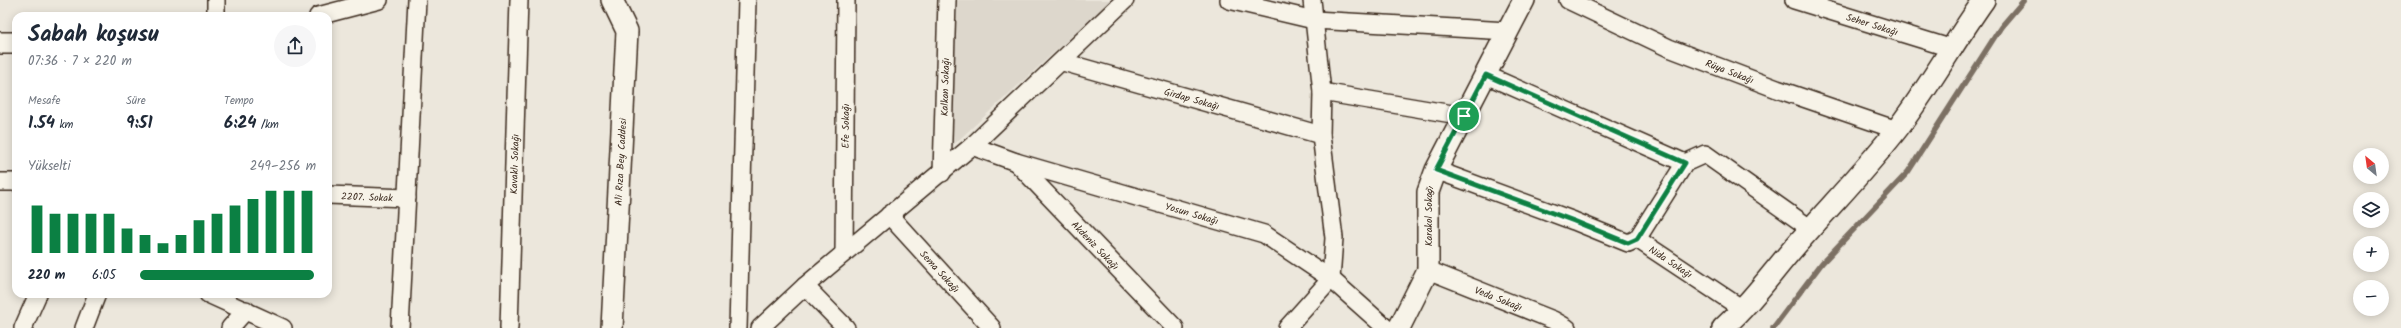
<!DOCTYPE html>
<html lang="tr">
<meta charset="utf-8">
<style>
:root{--surface:#fff;--page:#f6f6f7;--text:#1f2937;--muted:#747a83;--accent:#0b8043}
body{margin:0;font-family:Kalam,sans-serif;background:var(--page);color:var(--text);height:100vh;display:flex;flex-direction:column;font-size:15px;white-space:nowrap}
*{box-sizing:border-box;margin:0}
p{font-size:13px;color:var(--muted)}
.icon{flex:none;width:22px;height:22px;fill:none;stroke:currentColor;stroke-width:2;stroke-linecap:round;stroke-linejoin:round}
.map{position:relative;flex:1;overflow:hidden}
.panel{position:absolute;left:12px;top:12px;width:320px;height:286px;display:flex;flex-direction:column;background:var(--surface);border-radius:12px;box-shadow:0 2px 10px #0003}
.panel>*{flex:none}
.needle{width:26px;rotate:331deg}
.tools{position:absolute;left:2353px;top:148px;display:grid;gap:8px}
.tools a{display:grid;place-items:center;width:36px;height:36px;border-radius:50%;background:var(--surface);box-shadow:0 2px 10px #0003;font-size:20px}
.pin{position:absolute;display:grid;place-items:center;width:34px;height:34px;color:#fff;margin:-17px;border:2px solid #fff;border-radius:50%;box-shadow:0 1px 4px #0007}
.round{display:grid;place-items:center;flex:none;width:42px;height:42px;border-radius:21px;background:var(--page)}
.headline{display:flex;align-items:center;justify-content:space-between;height:68px;padding:0 16px}
h1{font-size:22px;font-weight:700;line-height:30px}
.figures{display:grid;grid-template-columns:repeat(3,1fr);gap:6px;height:68px;padding:4px 16px}
.figures div{display:grid;align-content:center}
.figures b{font-size:17px;font-weight:700}
.figures small{font-size:11px;font-weight:400}
.figures p{font-size:11px}
.chart{height:112px;padding:8px 16px}
.chart p{display:flex;justify-content:space-between}
.chart svg{width:100%;height:72px;margin-top:4px;stroke:var(--accent);stroke-width:6}
ul{padding:0 16px;list-style:none;font-size:13px}
li{display:grid;grid-template-columns:64px 48px 1fr;align-items:center;height:30px}
li i{height:10px;border-radius:5px;background:var(--accent)}
.map>svg:first-child{display:block}
.built{fill:#ddd7cc}
.lines{fill:none;stroke-linecap:round;stroke-linejoin:round}
.stream{stroke:#7c7064;stroke-width:5.5}
.minor-casing{stroke:#3b2a1e;stroke-width:20}
.tertiary-casing{stroke:#3b2a1e;stroke-width:24}
.minor{stroke:#f7f3e8;stroke-width:17}
.tertiary{stroke:#f7f3e8;stroke-width:21}
.route-casing{stroke:#fff;stroke-width:8}
.route{stroke:#0b8043;stroke-width:5}
.labels{text-anchor:middle;stroke-width:3.5;stroke-linejoin:round;paint-order:stroke}
.street-label{font-size:10px;fill:#3b2a1e;stroke:#f7f3e8}
</style>
<div class="map">
<svg width="2401" height="328" viewBox="0 0 2401 328">
<rect width="100%" height="100%" fill="#ece7dc"/>
<filter id="ink" filterUnits="userSpaceOnUse"><feTurbulence type="fractalNoise" baseFrequency=".025" numOctaves="2"/><feDisplacementMap in="SourceGraphic" scale="8" xChannelSelector="R" yChannelSelector="G"/><feConvolveMatrix kernelMatrix="1 2 1 2 8 2 1 2 1" color-interpolation-filters="sRGB"/></filter>
<g filter="url(#ink)">
<!-- built -->
<path class="built" d="M957,0H1111L951,147Z"/>
<g class="lines">
<!-- stream -->
<path class="stream" d="M1773,328L1822,263L1908,172L2001,27L2024,0"/>
<defs>
<g id="minor">
<path d="M1229,0L1314,20L1508,31"/>
<path id="s1" d="M1568,0L1669,48L1777,89L1897,130"/>
<path id="s2" d="M1794,0L1950,48"/>
<path d="M216,16V0"/>
<path d="M318,16L379,0"/>
<path id="s3" d="M1063,62L1321,135"/>
<path d="M1486,75L1685,163"/>
<path d="M1322,92L1464,116"/>
<path id="s4" d="M972,146L1016,162L1264,234L1331,279L1386,328"/>
<path id="s5" d="M1016,162L1175,328"/>
<path id="s6" d="M1436,170L1574,221L1628,243L1637,239L1744,310"/>
<path id="s7" d="M942,173L947,0"/>
<path d="M0,182H16"/>
<path id="s8" d="M328,195L407,198"/>
<path id="s9" d="M889,215L992,328"/>
<path d="M1637,239L1685,163L1705,154L1811,229"/>
<path id="s10" d="M844,253L846,0"/>
<path id="s11" d="M1428,270L1553,320L1567,328"/>
<path d="M805,286L846,328"/>
<path d="M208,294L283,328"/>
<path d="M23,328L38,294"/>
<path d="M84,328L97,294"/>
<path d="M230,328L246,310"/>
<path d="M400,328L417,0"/>
<path id="s12" d="M509,328L519,0"/>
<path d="M738,328L747,0"/>
<path d="M760,328L805,286L972,146L1125,0"/>
<path d="M1287,328L1331,279L1334,238L1321,135L1322,92L1312,0"/>
</g>
<g id="tertiary">
<path d="M612,0L627,31L612,328"/>
<path d="M0,43H16"/>
<path id="s13" d="M1399,328L1428,270V192L1436,170L1524,0"/>
<path d="M1723,328C1749,305 1768,278 1791,251C1826,210 1865,171 1898,128C1929,87 1954,42 1984,0"/>
</g>
</defs>
<!-- minor casing -->
<use href="#minor" class="minor-casing"/>
<!-- tertiary casing -->
<use href="#tertiary" class="tertiary-casing"/>
<!-- minor -->
<use href="#minor" class="minor"/>
<!-- tertiary -->
<use href="#tertiary" class="tertiary"/>
</g>
</g>
<g class="lines" filter="url(#ink)">
<defs>
<path id="route" d="M1486,75L1685,163L1637,239L1628,243L1574,221L1436,170Z"/>
</defs>
<!-- route casing -->
<use href="#route" class="route-casing"/>
<!-- route -->
<use href="#route" class="route"/>
</g>
<g class="labels">
<!-- street labels -->
<g class="street-label">
<text dy="4" stroke="none"><textPath href="#s2" startOffset="82">Seher Sokağı</textPath></text>
<text dy="4" stroke="none"><textPath href="#s1" startOffset="177">Rüya Sokağı</textPath></text>
<text dy="4" stroke="none"><textPath href="#s7" startOffset="86">Kalkan Sokağı</textPath></text>
<text dy="4" stroke="none"><textPath href="#s3" startOffset="134">Girdap Sokağı</textPath></text>
<text dy="4" stroke="none"><textPath href="#s10" startOffset="127">Efe Sokağı</textPath></text>
<text transform="translate(620 162) rotate(-87)" y="4">Ali Rıza Bey Caddesi</text>
<text dy="4" stroke="none"><textPath href="#s12" startOffset="164">Kavaklı Sokağı</textPath></text>
<text dy="4" stroke="none"><textPath href="#s8" startOffset="39">2207. Sokak</textPath></text>
<text dy="4" stroke="none"><textPath href="#s4" startOffset="230">Yosun Sokağı</textPath></text>
<text dy="4" stroke="none"><textPath href="#s13" startOffset="119">Karakol Sokağı</textPath></text>
<text dy="4" stroke="none"><textPath href="#s5" startOffset="115">Akdeniz Sokağı</textPath></text>
<text dy="4" stroke="none"><textPath href="#s6" startOffset="256">Nida Sokağı</textPath></text>
<text dy="4" stroke="none"><textPath href="#s9" startOffset="76">Sema Sokağı</textPath></text>
<text dy="4" stroke="none"><textPath href="#s11" startOffset="76">Veda Sokağı</textPath></text>
</g>
</g>
</svg>
<div class="tools">
<a><svg class="needle" viewBox="-14 -14 28 28"><path d="M0-13l5 13h-10z" fill="#e53935"/><path d="M0 13l5-13h-10z" fill="#747a83"/></svg></a>
<a><svg class="icon" aria-label="layers" viewBox="0 0 24 24"><path d="M12 4l9 5-9 5-9-5zM3 14l9 5 9-5"/></svg></a>
<a>+</a>
<a>−</a>
</div>
<div class="pin" style="left:1464px;top:116px;background:#1e9e55"><svg class="icon" aria-label="arrive" viewBox="0 0 24 24"><path d="M6 21V4h12l-3 4 3 4H6"/></svg></div>
<section class="panel">
<div class="headline"><div><h1>Sabah koşusu</h1><p>07:36 · 7 × 220 m</p></div><a class="round"><svg class="icon" aria-label="share" viewBox="0 0 24 24"><path d="M12 15V3M7 8l5-5 5 5M5 13v7h14v-7"/></svg></a></div>
<div class="figures">
<div><p>Mesafe</p><b>1.54<small> km</small></b></div>
<div><p>Süre</p><b>9:51</b></div>
<div><p>Tempo</p><b>6:24<small> /km</small></b></div>
</div>
<div class="chart"><p><span>Yükselti</span>249–256 m</p>
<svg viewBox="0 0 160 44" preserveAspectRatio="none"><path d="M5 44V15M15 44V20M25 44V20M35 44V20M45 44V20M55 44V29M65 44V33M75 44V38M85 44V33M95 44V24M105 44V20M115 44V15M125 44V11M135 44V6M145 44V6M155 44V6"/></svg>
</div>
<ul>
<li><b>220 m</b>6:05<i style="width:99%"></i></li>
</ul>
</section>
</div>
